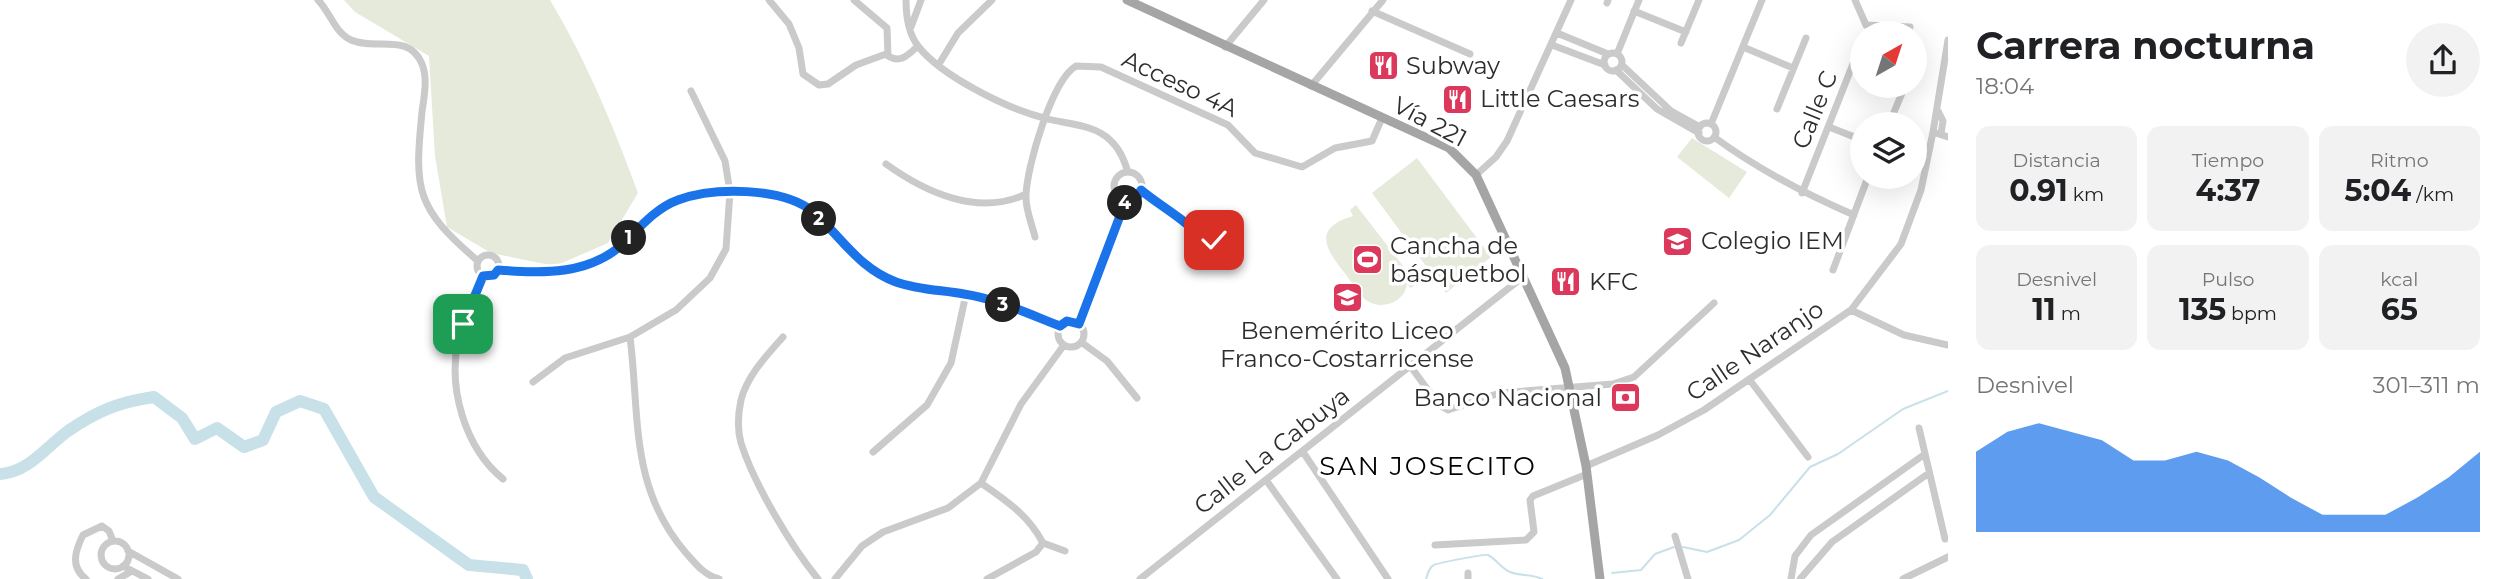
<!DOCTYPE html>
<html lang="es">
<meta charset="utf-8">
<style>
:root{--surface:#fff;--page:#f2f2f2;--text:#202124;--muted:#757577;--accent:#1a73e8}
body{margin:0;font-family:Montserrat,sans-serif;background:var(--page);color:var(--text);height:100vh;display:flex;flex-direction:column;font-size:26px;white-space:nowrap}
*{box-sizing:border-box;margin:0}
p{font-size:23px;color:var(--muted)}
.icon{flex:none;width:38px;height:38px;fill:none;stroke:currentColor;stroke-width:2;stroke-linecap:round;stroke-linejoin:round}
.map{position:relative;flex:1;overflow:hidden}
.sheet{display:flex;flex-direction:column;background:var(--surface);width:560px}
.sheet>*{flex:none}
.needle{width:46px;rotate:39deg}
.fabs{position:absolute;left:1850px;top:21px;display:grid;gap:14px}
.fabs a{display:grid;place-items:center;width:77px;height:77px;border-radius:50%;background:var(--surface);box-shadow:0 7px 28px #0002;font-size:35px}
.pin{position:absolute;display:grid;place-items:center;width:60px;height:60px;color:#fff;margin:-30px;border-radius:14px;box-shadow:0 4px 10px #0006}
.km{position:absolute;width:35px;height:35px;margin:-18px;border-radius:50%;background:#222;color:#fff;font-size:19px;line-height:35px;text-align:center}
.round{display:grid;place-items:center;flex:none;width:74px;height:74px;border-radius:37px;background:var(--page)}
.summary{display:flex;align-items:center;justify-content:space-between;height:119px;padding:0 28px}
h1{font-size:38px;font-weight:700;line-height:52px}
.figures{display:grid;grid-template-columns:repeat(3,1fr);gap:10px;height:119px;padding:7px 28px}
.figures div{display:grid;align-content:center;border-radius:14px;background:var(--page);text-align:center}
.figures b{font-size:30px;font-weight:700}
.figures small{font-size:19px;font-weight:400}
.figures p{font-size:19px}
.chart{height:196px;padding:14px 28px}
.chart p{display:flex;justify-content:space-between}
.chart svg{width:100%;height:126px;margin-top:7px;fill:var(--accent);opacity:.7}
main{display:flex;flex:1;min-height:0}
.map>svg:first-child{display:block}
.green{fill:#e5eadb}
.lines{fill:none;stroke-linecap:round;stroke-linejoin:round}
.stream{stroke:#c8e1e9;stroke-width:2}
.river{stroke:#c8e1e9;stroke-width:12}
.minor{stroke:#cacaca;stroke-width:7}
.major{stroke:#a5a5a5;stroke-width:9}
.route-casing{stroke:#fff;stroke-width:14}
.route{stroke:#1a73e8;stroke-width:9}
.labels{text-anchor:middle;stroke-width:7;stroke-linejoin:round;paint-order:stroke}
.poi-label{font-size:24px;fill:#2d2d2d;stroke:#fff;text-anchor:start}
.street-label{font-size:24px;fill:#2d2d2d;stroke:#fff}
.neighbourhood-label{font-size:26px;letter-spacing:2px;fill:#000;stroke:#fff}
</style>
<main>
<div class="map">
<svg width="1948" height="579" viewBox="0 0 1948 579">
<rect width="100%" height="100%" fill="#fff"/>
<!-- green -->
<path class="green" d="M344,0H550C587,62 613,125 638,193L608,243L555,266L491,253L447,227L435,156L429,56L355,12Z
M1692,138L1747,172L1729,198L1677,157Z
M1417,158L1491,257L1446,293L1372,193Z
M1356,205L1417,284L1411,288L1407,284C1405,301 1384,310 1369,302C1360,297 1353,284 1347,276C1327,251 1310,229 1353,216L1350,210Z"/>
<g class="lines">
<!-- stream -->
<path class="stream" d="M1683,547L1707,552L1739,540L1770,515L1810,467L1838,454L1903,409L1948,391
M1612,573L1641,570L1655,554L1674,547
M1426,579C1428,574 1428,568 1434,565C1437,563 1485,554 1488,555C1496,559 1501,568 1510,572C1520,576 1532,574 1542,579"/>
<!-- river -->
<path class="river" d="M0,474C29,472 46,447 68,431C97,411 119,402 154,397L182,418L195,439L217,428L244,447L263,440L276,412L300,401L324,409L374,497L469,565L523,570L527,579"/>
<!-- minor -->
<path class="minor" d="M318,0C330,12 335,33 351,40C376,51 409,32 422,64C428,79 424,97 422,112C414,191 416,208 478,261
M769,0L789,24L799,48L803,74L819,85L828,84L856,65L886,54
M854,0L887,28L888,56C901,64 909,54 918,46
M906,0C906,16 908,33 918,46C941,76 1008,109 1044,118C1065,124 1094,124 1110,140C1120,149 1124,160 1128,172
M1855,0L1866,25
M1607,3L1608,0
M1372,11L1470,54
M1634,11L1686,32
M1866,25L1910,27
M911,27L921,0
M1557,33L1608,54
M1681,43L1699,0
M1552,45L1605,65
M1225,47L1264,0
M1743,47L1793,68
M1604 62a9 9 0 1 1 18 0a9 9 0 1 1-18 0Z
M1617,54L1639,0
M939,64L958,33L992,0
M1622,65L1671,111L1700,127
M1616,70L1657,109L1699,133
M1311,86L1383,0
M1777,109L1806,38
M1938,111L1943,121L1941,134
M1698 132a9 9 0 1 1 18 0a9 9 0 1 1-18 0Z
M1711,124L1762,0
M1889,124L1905,86
M1829,127L1862,140
M1933,132L1948,40
M1714,137C1759,170 1803,193 1854,215
M886,164C925,192 978,217 1026,194
M1114 186a14 14 0 1 1 28 0a14 14 0 1 1-28 0Z
M1476,175L1496,157L1507,141L1571,0
M1141,190L1183,223L1197,230
M1802,193L1862,41
M1198 229a11 11 0 1 1 22 0a11 11 0 1 1-22 0Z
M1035,237C1032,224 1025,209 1026,195C1027,166 1052,80 1076,66L1101,67L1228,125L1255,153L1302,167L1335,148L1372,141L1382,118
M477 266a11 11 0 1 1 22 0a11 11 0 1 1-22 0Z
M498,270C543,273 588,276 624,243C640,227 656,208 678,200C713,187 782,187 812,211C842,236 858,268 896,282C918,290 942,290 964,294C997,299 1029,314 1060,326
M1833,270L1868,177
M483,276C474,297 462,319 458,341C448,389 465,448 503,479
M1851,310L1904,335L1948,345
M1058 334a13 13 0 1 1 26 0a13 13 0 1 1-26 0Z
M1079,324L1126,200
M630,337C640,416 629,487 686,553C696,564 704,575 719,579
M783,337C767,355 747,376 741,400C738,414 737,429 741,443C754,484 791,546 818,579
M1081,342L1107,361L1137,398
M1411,367L1439,405L1448,410L1500,393L1613,384L1634,377L1714,303
M1749,379L1808,457
M533,382L565,358L630,337L676,310L710,278L726,249L730,192L725,161L691,91
M1919,428L1945,539
M873,452L927,405L951,363L966,294
M1303,452L1388,579
M1586,466L1658,435L1704,410L1851,310L1901,244L1921,190L1933,132L1948,137
M1266,480L1337,579
M981,483C1007,501 1028,515 1043,543L1065,551
M1675,536L1688,579
M101 555a14 14 0 1 1 28 0a14 14 0 1 1-28 0Z
M1435,545L1526,540L1534,532L1530,500L1533,496L1587,474
M128,551L178,579
M123,566L148,579
M86,579C70,567 75,551 83,535L102,526L109,531L113,541
M118,579L132,571
M835,579L862,546L883,532L948,508L981,483L1021,404L1064,345
M987,579L1036,552L1043,543
M1140,579L1524,276
M1468,579V573
M1791,579L1795,556L1811,535L1925,454
M1800,579L1832,542L1929,473
M1903,579L1948,557"/>
<!-- major -->
<path class="major" d="M1127,0L1449,148L1476,175L1565,368L1586,466L1600,579"/>
</g>
<g class="lines">
<defs>
<path id="route" d="M463,324L483,276L494,275L498,270C543,273 588,276 624,243C640,227 656,208 678,200C713,187 782,187 812,211C841,236 858,268 896,282C918,290 942,290 964,294C997,299 1029,314 1060,326L1067,321L1079,324L1126,200L1137,197L1141,190C1157,204 1191,223 1201,238L1214,240"/>
</defs>
<!-- route casing -->
<use href="#route" class="route-casing"/>
<!-- route -->
<use href="#route" class="route"/>
</g>
<!-- icons -->
<defs>
<symbol id="restaurant-square" viewBox="-11 -11 22 22"><rect x="-9" y="-9" width="18" height="18" rx="4" fill="#db385b" stroke="#fff"/><path d="M-5-6h1v4h1v-4h1v4h1v-4h1v5L-1.5 .5V6h-2V.5L-5-1ZM5-6V6H3V1.5H1.5Q1.5-4 5-6Z" fill="#fff"/></symbol>
<symbol id="school-square" viewBox="-11 -11 22 22"><rect x="-9" y="-9" width="18" height="18" rx="4" fill="#db385b" stroke="#fff"/><path d="M0-5L7-2L0 1L-7-2ZM-4 1L0 2.5L4 1V4Q0 6-4 4Z" fill="#fff"/></symbol>
<symbol id="stadium-square" viewBox="-11 -11 22 22"><rect x="-9" y="-9" width="18" height="18" rx="4" fill="#db385b" stroke="#fff"/><path d="M0-5a6.5 5 0 1 0 0 10a6.5 5 0 1 0 0-10ZM-3.5-1.8h7v3.6h-7Z" fill="#fff"/></symbol>
<symbol id="bank-square" viewBox="-11 -11 22 22"><rect x="-9" y="-9" width="18" height="18" rx="4" fill="#db385b" stroke="#fff"/><path d="M-6-4H6V4H-6ZM0-2.3a2.3 2.3 0 1 0 0 4.6a2.3 2.3 0 1 0 0-4.6Z" fill="#fff"/></symbol>
</defs>
<g fill-rule="evenodd">
<use href="#restaurant-square" x="1366" y="48" width="35" height="35"/>
<use href="#restaurant-square" x="1440" y="82" width="35" height="35"/>
<use href="#school-square" x="1660" y="224" width="35" height="35"/>
<use href="#stadium-square" x="1350" y="242" width="35" height="35"/>
<use href="#restaurant-square" x="1548" y="264" width="35" height="35"/>
<use href="#school-square" x="1330" y="280" width="35" height="35"/>
<use href="#bank-square" x="1608" y="380" width="35" height="35"/>
</g>
<g class="labels">
<!-- poi labels -->
<g class="poi-label">
<text x="1406" y="74">Subway</text>
<text x="1480" y="107">Little Caesars</text>
<text x="1701" y="249">Colegio IEM</text>
<text x="1390" y="254">Cancha de<tspan x="1390" dy="28">básquetbol</tspan></text>
<text x="1589" y="290">KFC</text>
<text x="1347" y="339" text-anchor="middle">Benemérito Liceo<tspan x="1347" dy="28">Franco-Costarricense</tspan></text>
<text x="1602" y="406" text-anchor="end">Banco Nacional</text>
</g>
<!-- street labels -->
<g class="street-label">
<text transform="translate(1180 84) rotate(25)" y="8">Acceso 4A</text>
<text transform="translate(1815 110) rotate(-68)" y="8">Calle C</text>
<text transform="translate(1430 122) rotate(28)" y="8">Vía 221</text>
<text transform="translate(1755 351) rotate(-34)" y="8">Calle Naranjo</text>
<text transform="translate(1272 451) rotate(-38)" y="8">Calle La Cabuya</text>
</g>
<!-- neighbourhood labels -->
<g class="neighbourhood-label">
<text x="1428" y="475">SAN JOSECITO</text>
</g>
</g>
</svg>
<div class="fabs">
<a><svg class="needle" viewBox="-14 -14 28 28"><path d="M0-13l5 13h-10z" fill="#e53935"/><path d="M0 13l5-13h-10z" fill="#757577"/></svg></a>
<a><svg class="icon" aria-label="layers" viewBox="0 0 24 24"><path d="M12 4l9 5-9 5-9-5zM3 14l9 5 9-5"/></svg></a>
</div>
<div class="pin" style="left:463px;top:324px;background:#1e9e55"><svg class="icon" aria-label="arrive" viewBox="0 0 24 24"><path d="M6 21V4h12l-3 4 3 4H6"/></svg></div>
<div class="pin" style="left:1214px;top:240px;background:#d93025"><svg class="icon" aria-label="check" viewBox="0 0 24 24"><path d="M5 12l5 5 9-10"/></svg></div>
<b class="km" style="left:629px;top:238px">1</b>
<b class="km" style="left:819px;top:219px">2</b>
<b class="km" style="left:1003px;top:305px">3</b>
<b class="km" style="left:1125px;top:203px">4</b>
</div>
<section class="sheet">
<div class="summary"><div><h1>Carrera nocturna</h1><p>18:04</p></div><a class="round"><svg class="icon" aria-label="share" viewBox="0 0 24 24"><path d="M12 15V3M7 8l5-5 5 5M5 13v7h14v-7"/></svg></a></div>
<div class="figures">
<div><p>Distancia</p><b>0.91<small> km</small></b></div>
<div><p>Tiempo</p><b>4:37</b></div>
<div><p>Ritmo</p><b>5:04<small> /km</small></b></div>
</div>
<div class="figures">
<div><p>Desnivel</p><b>11<small> m</small></b></div>
<div><p>Pulso</p><b>135<small> bpm</small></b></div>
<div><p>kcal</p><b>65</b></div>
</div>
<div class="chart"><p><span>Desnivel</span>301–311 m</p>
<svg viewBox="0 0 160 44" preserveAspectRatio="none"><path d="M0 44V16L10 9L20 6L30 9L40 12L50 19L60 19L70 16L80 19L90 25L100 32L110 38L120 38L130 38L140 32L150 25L160 16V44z"/></svg>
</div>
</section>
</main>
